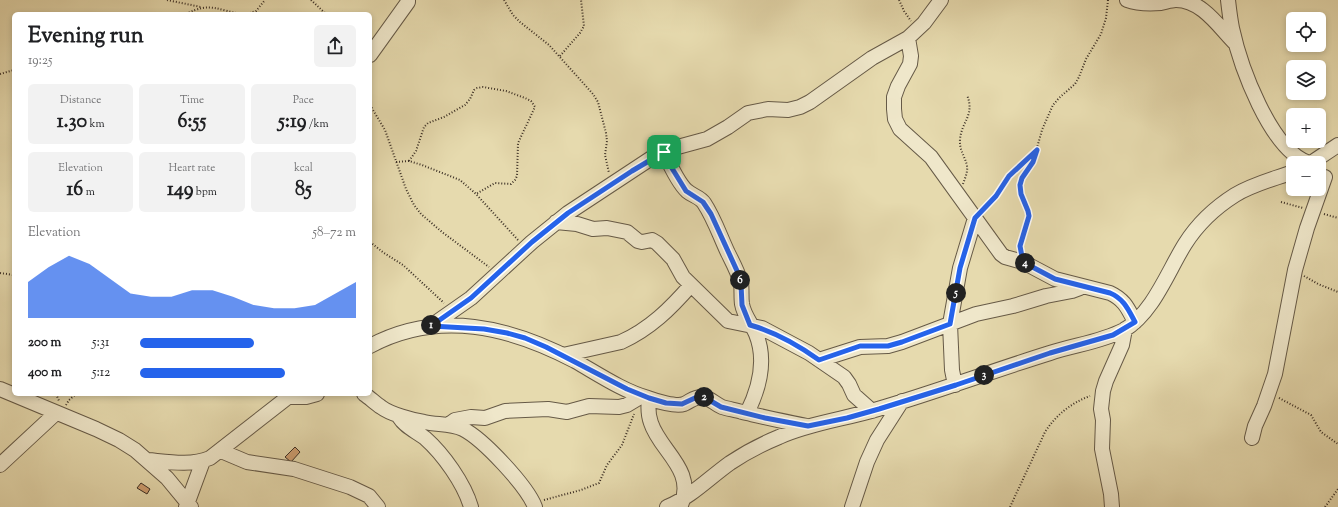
<!DOCTYPE html>
<meta charset="utf-8">
<style>
:root{--surface:#fff;--page:#f2f2f2;--text:#202124;--muted:#757577;--accent:#2563eb}
body{margin:0;font-family:"Sorts Mill Goudy",serif;background:var(--page);color:var(--text);height:100vh;display:flex;flex-direction:column;font-size:15px;white-space:nowrap}
*{box-sizing:border-box;margin:0}
p{font-size:13px;color:var(--muted)}
.icon{flex:none;width:22px;height:22px;fill:none;stroke:currentColor;stroke-width:2;stroke-linecap:round;stroke-linejoin:round}
.map{position:relative;flex:1;overflow:hidden}
.side{position:absolute;left:12px;top:12px;width:360px;height:384px;display:flex;flex-direction:column;background:var(--surface);border-radius:6px;box-shadow:0 2px 6px #0003}
.side>*{flex:none}
.buttons{position:absolute;left:1286px;top:12px;display:grid;gap:8px}
.buttons a{display:grid;place-items:center;width:40px;height:40px;border-radius:6px;background:var(--surface);box-shadow:0 2px 6px #0003;font-size:20px}
.pin{position:absolute;display:grid;place-items:center;width:34px;height:34px;color:#fff;margin:-17px;border-radius:8px;box-shadow:0 2px 6px #0006}
.km{position:absolute;width:20px;height:20px;margin:-10px;border-radius:50%;background:#222;color:#fff;font-size:11px;line-height:20px;text-align:center}
.round{display:grid;place-items:center;flex:none;width:42px;height:42px;border-radius:6px;background:var(--page)}
.head{display:flex;align-items:center;justify-content:space-between;height:68px;padding:0 16px}
h1{font-size:22px;font-weight:700;line-height:30px}
.metrics{display:grid;grid-template-columns:repeat(3,1fr);gap:6px;height:68px;padding:4px 16px}
.metrics div{display:grid;align-content:center;border-radius:6px;background:var(--page);text-align:center}
.metrics b{font-size:20px;font-weight:700}
.metrics small{font-size:11px;font-weight:400}
.metrics p{font-size:11px}
.chart{height:112px;padding:8px 16px}
.chart p{display:flex;justify-content:space-between}
.chart svg{width:100%;height:72px;margin-top:4px;fill:var(--accent);opacity:.7}
ul{padding:0 16px;list-style:none;font-size:13px}
li{display:grid;grid-template-columns:64px 48px 1fr;align-items:center;height:30px}
li i{height:10px;border-radius:5px;background:var(--accent)}
.map>svg:first-child{display:block}
.building{fill:#cf9f71;stroke:#3b2f25}
.lines{fill:none;stroke-linecap:round;stroke-linejoin:round}
.minor-casing{stroke:#665a47;stroke-width:16}
.path{stroke:#3b2f25;stroke-width:2;stroke-dasharray:1 2;stroke-linecap:butt}
.minor{stroke:#efe7ca;stroke-width:14}
.route-casing{stroke:#fff;stroke-width:8}
.route{stroke:#2563eb;stroke-width:5}
</style>
<div class="map">
<svg width="1338" height="507" viewBox="0 0 1338 507">
<rect width="100%" height="100%" fill="#e6daae"/>
<filter id="stains"><feTurbulence type="fractalNoise" baseFrequency=".005" numOctaves="4"/><feColorMatrix values="0 0 0 0 .2 0 0 0 0 .09 0 0 0 0 .02 0 0 0 .5 -.17"/></filter>
<radialGradient id="worn" r=".72"><stop offset=".6" stop-color="#630" stop-opacity="0"/><stop offset="1" stop-color="#630" stop-opacity=".3"/></radialGradient>
<!-- building -->
<path class="building" d="M295,447L300,452L291,462L285,457Z
M141,483L150,489L147,494L137,488Z"/>
<g class="lines">
<defs>
<path id="minor" d="M1127,0C1138,4 1149,4 1161,3C1166,2 1171,0 1176,0C1202,0 1219,27 1235,43
M1228,0C1229,9 1230,18 1232,28C1240,65 1270,150 1309,163
M908,38L911,56L910,64L898,86L894,97V109L895,119L900,129L931,157L1001,254L1005,257L1023,262L1055,279L1110,293C1125,300 1128,309 1135,322
M370,55L408,2V0
M664,152C669,163 678,183 687,191C693,196 700,197 704,203C714,218 720,236 728,253C733,263 738,272 741,283C742,290 741,297 742,304C744,316 752,324 756,334C767,361 759,389 747,413
M1311,163L1338,145
M556,222L577,224L593,229L607,228L627,232L638,241L642,242L652,240L657,243L673,259L683,277L728,321L762,328L809,353L844,377L849,384L854,395L872,411
M431,326L471,298L532,242L568,213L653,157L674,148L707,139L728,127L748,113L768,109L788,110L800,107L810,102L872,58L908,38L924,23L941,0
M370,346C439,309 510,327 575,361C598,374 623,391 648,398C656,401 676,407 684,404C691,401 695,396 703,397C710,398 715,404 722,407C728,409 736,410 742,412C764,417 785,422 807,426
M563,355L621,342C650,329 671,308 691,285
M819,360L860,347L888,346L902,342L976,314L1013,306L1046,296L1072,291L1080,288
M955,385L952,370L950,324L960,268L975,218
M0,389L96,429L119,440L135,450L167,478L191,507
M364,394C370,398 375,403 381,407C390,414 412,420 424,422C437,425 451,423 463,429C483,439 527,486 535,507
M287,397H306L317,394
M649,399C648,407 648,415 651,423C660,451 696,470 681,505
M399,417C405,427 416,431 425,438C443,454 464,483 471,507
M448,425L455,420L471,417L485,418L505,411L548,409L567,412L589,406L619,407L627,405L642,396
M1252,438L1255,426L1264,406L1275,374L1295,270L1307,228L1325,177
M221,451L247,462L294,469L350,487L369,496L378,507
M148,460C169,462 191,466 210,458L292,394
M0,465L56,413
M186,507L203,461
M667,507C691,497 709,478 730,463C745,453 762,444 779,437C810,423 845,419 878,409C936,392 992,371 1050,353C1074,345 1101,342 1124,330C1153,313 1168,271 1185,244C1197,225 1216,207 1235,195C1253,184 1274,179 1293,172
M852,507L867,462L877,440L902,401
M1112,507L1111,494L1102,449L1103,420L1101,409L1103,391L1106,381L1122,345L1125,329"/>
</defs>
<!-- minor casing -->
<use href="#minor" class="minor-casing"/>
<!-- path -->
<path class="path" d="M167,0L201,7
M311,0L326,14
M504,0L513,15L520,22L549,45L593,94L598,102L606,133L607,141L605,155L609,173
M899,0L904,11L911,21
M186,14C211,1 218,11 243,14
M247,14L256,11L265,0
M560,56L580,33L584,26L581,0
M0,74L14,70
M370,105L385,130L406,189L414,205L421,214L442,232L489,267
M409,161L416,151L424,127L428,123L444,117L465,105L470,99L474,90L477,88L483,87L506,91L525,98L531,101L535,107L518,143L517,176L515,180L511,184L495,183L476,194
M396,162L409,161L422,165L460,180L476,194L518,240
M963,184C965,178 968,172 967,166C965,156 959,150 960,139C962,121 975,115 967,95
M1281,202L1303,208
M983,209L995,195L1009,176L1036,151
M1324,214L1338,218
M370,242L384,253L403,265L444,303
M1020,250L1021,239L1029,216L1028,211L1021,193L1020,185L1022,178L1033,162L1042,130L1053,105L1059,98L1075,84L1079,77L1086,59L1101,34L1106,18L1108,0
M0,273L14,275
M1304,276L1318,284L1338,292
M56,394L59,401
M1279,398L1311,415L1321,432L1338,444
M66,405L69,400L76,394
M544,500L581,490L599,483L607,465L622,445L634,414
M1010,507L1045,432C1056,415 1071,403 1090,396
M1325,507L1338,489"/>
<!-- minor -->
<use href="#minor" class="minor"/>
</g>
<g class="lines">
<defs>
<path id="route" d="M1037,150L1033,162L1022,178L1020,185L1021,194L1028,211L1029,216L1020,246L1023,262L1055,279L1110,293C1124,299 1128,309 1135,322L1113,335L1050,353L956,385L879,409L847,418L808,426L765,418L721,407L704,397H697L682,404L666,403L649,398L627,389L546,347L525,338L507,333L484,329L431,326L471,298L532,242L568,213L632,171L664,152L670,165L686,191L703,202L711,214L738,273L741,284L742,305L750,325C775,332 798,345 819,360L860,346H888L902,342L950,324L960,268L975,218L996,196L1009,176Z"/>
</defs>
<!-- route casing -->
<use href="#route" class="route-casing"/>
<!-- route -->
<use href="#route" class="route"/>
</g>
<rect width="100%" height="100%" filter="url(#stains)"/>
<rect width="100%" height="100%" fill="url(#worn)"/>
</svg>
<div class="buttons">
<a><svg class="icon" aria-label="locate" viewBox="0 0 24 24"><circle cx="12" cy="12" r="6"/><path d="M12 2v4M12 18v4M2 12h4M18 12h4"/></svg></a>
<a><svg class="icon" aria-label="layers" viewBox="0 0 24 24"><path d="M12 4l9 5-9 5-9-5zM3 14l9 5 9-5"/></svg></a>
<a>+</a>
<a>−</a>
</div>
<div class="pin" style="left:664px;top:152px;background:#1e9e55"><svg class="icon" aria-label="arrive" viewBox="0 0 24 24"><path d="M6 21V4h12l-3 4 3 4H6"/></svg></div>
<b class="km" style="left:431px;top:325px">1</b>
<b class="km" style="left:704px;top:397px">2</b>
<b class="km" style="left:984px;top:375px">3</b>
<b class="km" style="left:1025px;top:263px">4</b>
<b class="km" style="left:956px;top:293px">5</b>
<b class="km" style="left:740px;top:280px">6</b>
<section class="side">
<div class="head"><div><h1>Evening run</h1><p>19:25</p></div><a class="round"><svg class="icon" aria-label="share" viewBox="0 0 24 24"><path d="M12 15V3M7 8l5-5 5 5M5 13v7h14v-7"/></svg></a></div>
<div class="metrics">
<div><p>Distance</p><b>1.30<small> km</small></b></div>
<div><p>Time</p><b>6:55</b></div>
<div><p>Pace</p><b>5:19<small> /km</small></b></div>
</div>
<div class="metrics">
<div><p>Elevation</p><b>16<small> m</small></b></div>
<div><p>Heart rate</p><b>149<small> bpm</small></b></div>
<div><p>kcal</p><b>85</b></div>
</div>
<div class="chart"><p><span>Elevation</span>58–72 m</p>
<svg viewBox="0 0 160 44" preserveAspectRatio="none"><path d="M0 44V22L10 13L20 6L30 11L40 20L50 29L60 31L70 31L80 27L90 27L100 31L110 36L120 38L130 38L140 36L150 29L160 22V44z"/></svg>
</div>
<ul>
<li><b>200 m</b>5:31<i style="width:53%"></i></li>
<li><b>400 m</b>5:12<i style="width:67%"></i></li>
</ul>
</section>
</div>
